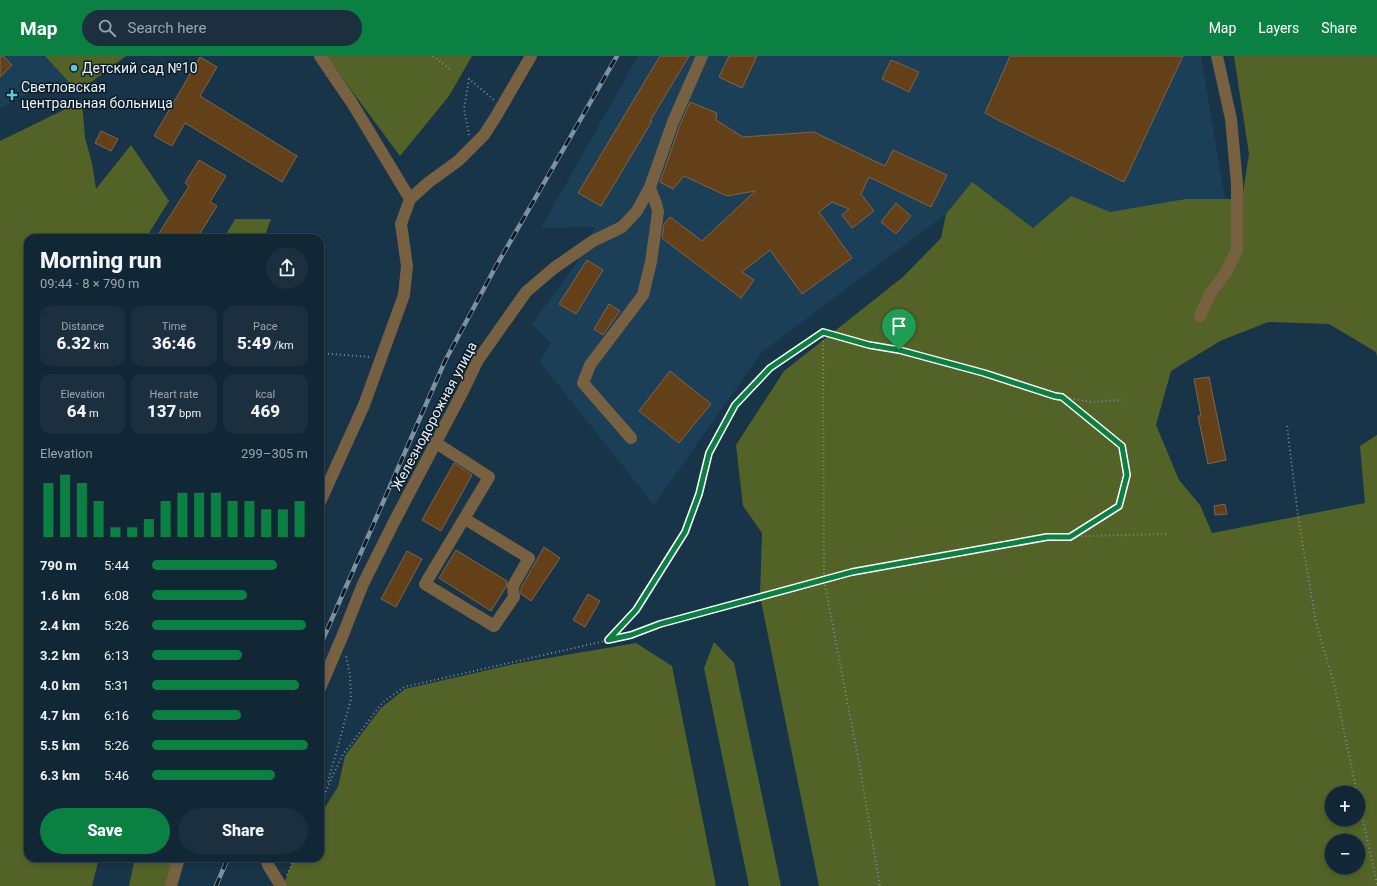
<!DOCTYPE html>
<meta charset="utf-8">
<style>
:root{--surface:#122736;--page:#1b2f3e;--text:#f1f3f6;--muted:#9ca5ad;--line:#314451;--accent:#0b8043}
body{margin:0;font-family:Roboto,sans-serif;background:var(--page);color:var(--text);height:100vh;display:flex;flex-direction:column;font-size:15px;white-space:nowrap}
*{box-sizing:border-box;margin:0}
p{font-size:13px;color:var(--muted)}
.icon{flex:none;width:22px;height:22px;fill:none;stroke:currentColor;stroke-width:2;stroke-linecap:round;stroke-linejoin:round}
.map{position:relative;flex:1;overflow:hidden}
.panel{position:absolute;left:24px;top:178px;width:300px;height:628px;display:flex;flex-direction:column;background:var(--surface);border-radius:12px;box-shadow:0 2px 6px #0003,0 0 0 1px var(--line)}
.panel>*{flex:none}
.tools{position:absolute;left:1325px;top:730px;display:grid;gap:8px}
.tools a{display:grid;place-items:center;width:40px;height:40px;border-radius:50%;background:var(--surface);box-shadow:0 2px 6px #0003,0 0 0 1px var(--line);font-size:20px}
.pin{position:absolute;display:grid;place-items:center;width:34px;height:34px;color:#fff;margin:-41px -17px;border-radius:50% 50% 50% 0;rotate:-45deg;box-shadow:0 0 4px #0007}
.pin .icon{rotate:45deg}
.round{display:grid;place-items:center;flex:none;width:42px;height:42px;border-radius:21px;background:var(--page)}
.head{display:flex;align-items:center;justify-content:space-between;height:68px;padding:0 16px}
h1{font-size:22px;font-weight:800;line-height:30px}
.figures{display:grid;grid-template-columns:repeat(3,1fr);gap:6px;height:68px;padding:4px 16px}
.figures div{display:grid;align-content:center;border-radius:10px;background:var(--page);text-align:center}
.figures b{font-size:17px;font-weight:800}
.figures small{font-size:11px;font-weight:400}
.figures p{font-size:11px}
.chart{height:112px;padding:8px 16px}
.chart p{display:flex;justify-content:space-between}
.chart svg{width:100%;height:72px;margin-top:4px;stroke:var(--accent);stroke-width:6}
.cta{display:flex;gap:8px;margin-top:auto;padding:8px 16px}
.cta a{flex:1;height:46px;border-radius:24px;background:var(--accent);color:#fff;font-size:16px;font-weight:800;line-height:46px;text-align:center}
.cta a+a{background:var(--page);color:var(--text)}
ul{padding:0 16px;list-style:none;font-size:13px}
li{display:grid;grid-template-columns:64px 48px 1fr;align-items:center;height:30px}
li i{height:10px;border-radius:5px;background:var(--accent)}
header{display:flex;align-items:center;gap:24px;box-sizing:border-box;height:56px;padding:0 20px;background:var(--accent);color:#fff}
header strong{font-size:19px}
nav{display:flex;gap:22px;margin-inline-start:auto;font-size:14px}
.search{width:280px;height:36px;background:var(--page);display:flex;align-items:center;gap:10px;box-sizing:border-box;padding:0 14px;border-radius:22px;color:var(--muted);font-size:15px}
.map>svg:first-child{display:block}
.built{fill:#1b3f56}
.green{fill:#536327;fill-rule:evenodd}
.building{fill:#644019;stroke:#7e644c}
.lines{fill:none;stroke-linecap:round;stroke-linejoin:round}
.path{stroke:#778c9c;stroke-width:2;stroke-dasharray:1 3;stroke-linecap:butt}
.minor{stroke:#776141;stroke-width:12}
.rail-casing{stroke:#7d92a1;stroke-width:4.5}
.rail{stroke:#0f1b24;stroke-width:3;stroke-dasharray:9;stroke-linecap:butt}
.route-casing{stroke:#fff;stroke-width:8}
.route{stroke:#0b8043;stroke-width:5}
.poi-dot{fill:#58c9e3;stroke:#0f1b24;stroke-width:1.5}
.labels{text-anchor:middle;stroke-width:3;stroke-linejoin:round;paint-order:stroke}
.poi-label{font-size:14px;fill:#e6f3fd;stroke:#0f1b24;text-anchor:start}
.street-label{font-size:14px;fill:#e6f3fd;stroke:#0f1b24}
</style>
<header>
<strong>Map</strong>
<div class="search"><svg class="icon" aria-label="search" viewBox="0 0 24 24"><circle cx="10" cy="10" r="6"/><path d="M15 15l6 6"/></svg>Search here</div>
<nav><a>Map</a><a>Layers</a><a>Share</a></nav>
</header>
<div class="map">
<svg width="1377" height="830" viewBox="0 0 1377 830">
<rect width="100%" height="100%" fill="#183448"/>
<!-- built -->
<path class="built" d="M0,0H126L78,36L49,25L0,53Z
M638,0H1201L1229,168L1081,178L946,158L762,296L654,449L539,305L551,287L532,268L576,208L595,171L541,172Z"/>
<!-- green -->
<path class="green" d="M45,0H126L78,36Z
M326,0H472L449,40L400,100Z
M1234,0H1377V301L1376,296L1329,268L1268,266L1220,285L1171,315L1156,369L1179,424L1200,449L1212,477L1365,447L1360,390L1377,379V830H819L760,540L762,477L743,450L736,389L784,315L903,221L941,182L946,158L972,126L1033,172L1071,140L1110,156L1186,143H1242L1249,98ZM1332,737H1358V763H1332ZM1332,785H1358V811H1332Z
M82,45L85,82L92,107L96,133L131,89L169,145L146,182H28V802H99L92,830H0V85Z
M235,163H271L264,182H224Z
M714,586L734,607L781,830H749L704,612Z
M636,587L672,610L716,830H283L294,802H320V759L338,731L345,700L381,652L405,633L519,607Z
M135,802H179L170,830H129Z"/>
<!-- building -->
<path class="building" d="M0,0H3L12,9L0,21Z
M660,0H689L650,65H652L601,150L578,137Z
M729,0H757L742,32L719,21Z
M1010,0H1183L1124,126L998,64L985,57Z
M200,1L217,11L200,40L297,100L282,126L185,67L172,90L154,80Z
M891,4L919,16L909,36L882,23Z
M690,46L717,57L716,64L743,81L814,76L885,110L893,94L947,119L931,151L869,121L861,138L874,155L852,172L842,159L849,153L832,146L819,156L852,202L802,238L770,194L742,216L754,224L741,242L662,182L664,168L670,161L702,185L755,135L727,140L684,120L673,133L660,126L680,69Z
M101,75L118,83L111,95L95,87Z
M199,104L226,120L210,146L217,150L197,182H156L189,130L185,127Z
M896,147L911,160L896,178L881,166Z
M587,204L603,214L576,258L559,248Z
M609,248L620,255L603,279L594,273Z
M670,315L711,348L679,387L639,355Z
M1209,321L1226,404L1208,408L1198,360H1201L1194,323Z
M454,407L472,419L441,475L422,464Z
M1225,448L1227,458L1215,459L1214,450Z
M544,491L560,502L531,545L521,538V532Z
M456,494L507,525L506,531L491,555L439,522Z
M407,495L422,503L396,551L381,543Z
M588,538L600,545L585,571L573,564Z"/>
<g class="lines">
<!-- path -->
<path class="path" d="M433,0L451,14
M469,79L464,53L469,23L494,44
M823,277L824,524L859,707L880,830
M320,297L370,301
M1063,342L1122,390L1127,419L1119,450L1071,480
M1287,370L1299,467L1316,566L1335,632L1357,737
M609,584L635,554L685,476L699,438L709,397L735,349L770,312L823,277L869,289L899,294L984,317L1055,340L1093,346L1122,344
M328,726L351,643L350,619L346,600
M1358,741L1377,828
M320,751L329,728L342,700L382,647L404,631L631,579L660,568L852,516L1047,481L1168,478
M287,819L295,802"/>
<!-- minor -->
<path class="minor" d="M320,0L352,47L410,143
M1200,260L1210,238L1226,216L1237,194V128L1231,63L1217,0
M631,382L583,327L590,309L643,239L651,206L658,156C657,147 652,140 650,131L673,66L702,0
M436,387L489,421L425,528L494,570L514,541L513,530L529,502L465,463
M320,446L364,349L404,239L407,210L401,168L410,143L429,126L458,105L484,79L495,62L531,0
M320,632L342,581L363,528L395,464L463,335L478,304L526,236L554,212L593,185L622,171L637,155L650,131
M266,802L268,809L281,830
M171,830L179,802"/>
<defs>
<path id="rail" d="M320,590L445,305L495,212L617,0
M216,830L228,802"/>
</defs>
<!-- rail casing -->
<use href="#rail" class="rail-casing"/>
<!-- rail -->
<use href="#rail" class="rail"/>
</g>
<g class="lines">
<defs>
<path id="route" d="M823,276L869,289L899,294L984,317L1055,340L1062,341L1122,390L1127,419L1119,450L1070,481H1047L852,516L660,568L631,579L608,584L636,554L685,476L699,438L709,397L735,349L770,312Z"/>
</defs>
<!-- route casing -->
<use href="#route" class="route-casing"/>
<!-- route -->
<use href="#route" class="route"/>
</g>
<!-- markers -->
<g class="poi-dot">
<circle cx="74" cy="12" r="4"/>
<path d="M10 33h4v4h4v4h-4v4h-4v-4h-4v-4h4z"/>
</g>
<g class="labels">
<!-- poi labels -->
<g class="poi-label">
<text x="82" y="17">Детский сад №10</text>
<text x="21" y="36">Светловская<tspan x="21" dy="16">центральная больница</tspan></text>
</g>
<!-- street labels -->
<g class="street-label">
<text transform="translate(434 360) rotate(-62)" y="5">Железнодорожная улица</text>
</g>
</g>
</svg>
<div class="tools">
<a>+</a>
<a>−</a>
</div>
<div class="pin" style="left:899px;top:294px;background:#1e9e55"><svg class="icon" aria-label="arrive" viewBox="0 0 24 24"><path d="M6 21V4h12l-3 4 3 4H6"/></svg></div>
<section class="panel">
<div class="head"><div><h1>Morning run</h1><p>09:44 · 8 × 790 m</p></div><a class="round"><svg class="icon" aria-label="share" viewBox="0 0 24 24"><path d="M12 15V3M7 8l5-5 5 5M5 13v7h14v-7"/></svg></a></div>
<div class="figures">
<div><p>Distance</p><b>6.32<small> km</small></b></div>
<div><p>Time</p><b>36:46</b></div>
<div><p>Pace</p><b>5:49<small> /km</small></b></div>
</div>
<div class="figures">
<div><p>Elevation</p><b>64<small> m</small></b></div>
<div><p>Heart rate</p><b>137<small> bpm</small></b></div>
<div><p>kcal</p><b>469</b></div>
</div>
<div class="chart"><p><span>Elevation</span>299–305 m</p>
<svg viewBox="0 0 160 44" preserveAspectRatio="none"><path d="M5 44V11M15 44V6M25 44V11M35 44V22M45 44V38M55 44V38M65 44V33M75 44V22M85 44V17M95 44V17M105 44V17M115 44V22M125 44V22M135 44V27M145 44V27M155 44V22"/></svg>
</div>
<ul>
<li><b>790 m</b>5:44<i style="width:80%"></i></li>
<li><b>1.6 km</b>6:08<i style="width:61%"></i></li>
<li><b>2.4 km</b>5:26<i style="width:99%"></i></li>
<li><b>3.2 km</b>6:13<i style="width:58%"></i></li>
<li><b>4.0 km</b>5:31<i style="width:94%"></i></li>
<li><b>4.7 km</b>6:16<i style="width:57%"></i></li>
<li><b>5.5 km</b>5:26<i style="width:100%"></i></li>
<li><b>6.3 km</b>5:46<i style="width:79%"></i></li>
</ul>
<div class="cta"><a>Save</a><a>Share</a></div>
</section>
</div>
